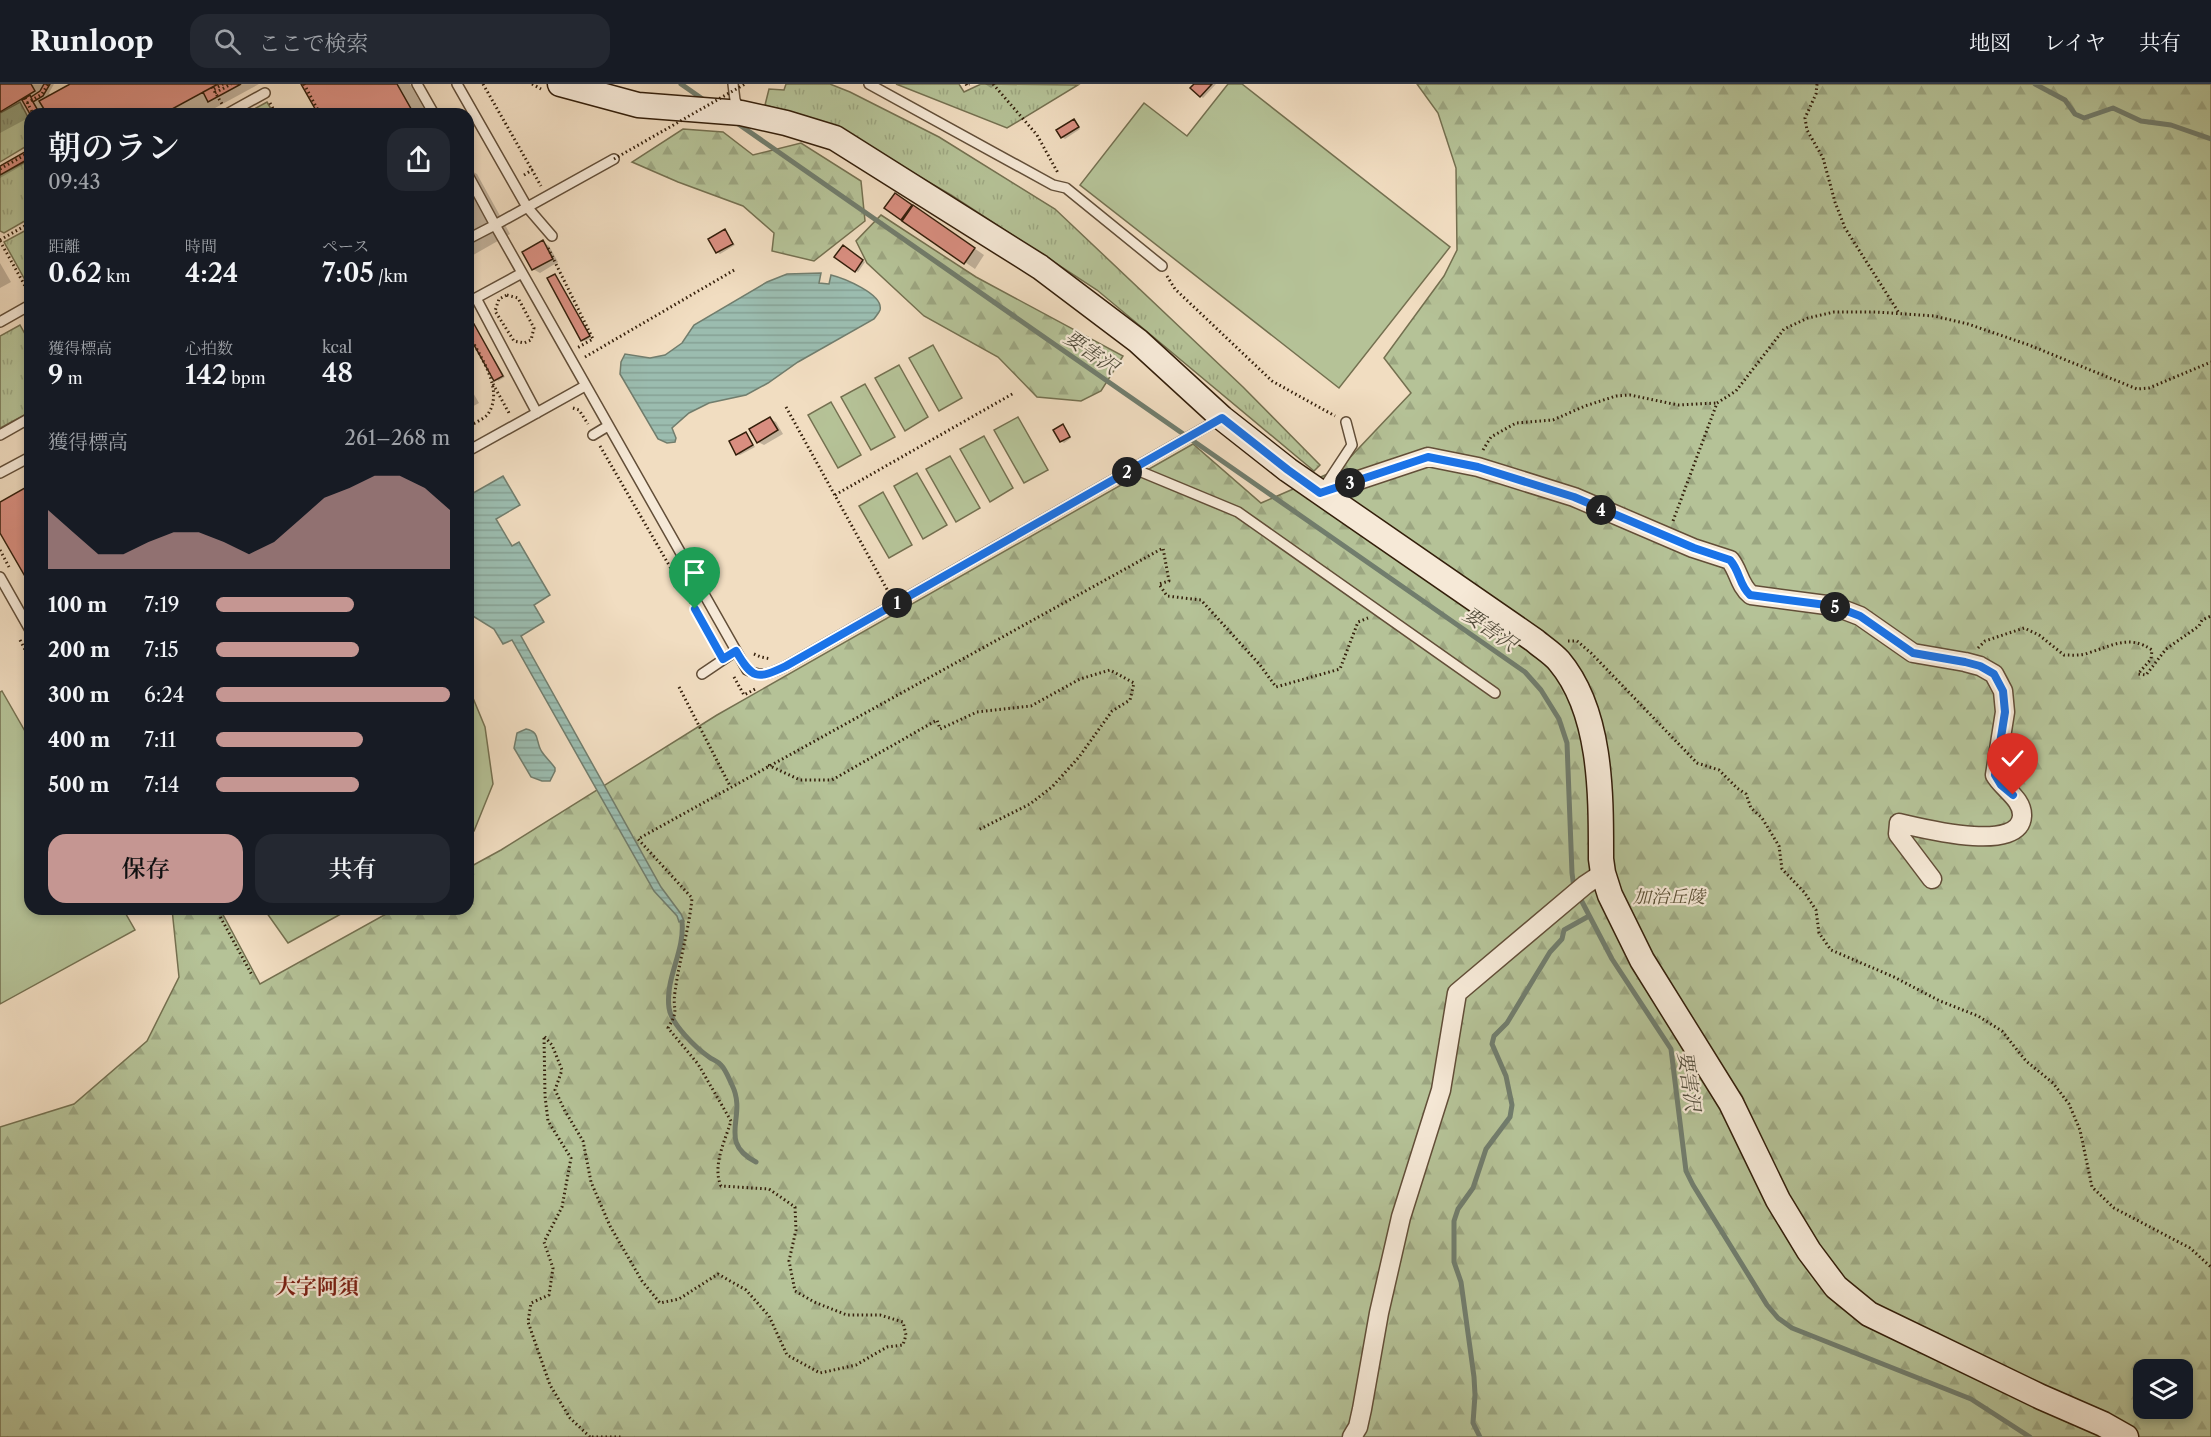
<!DOCTYPE html>
<html lang="ja">
<meta charset="utf-8">
<style>
:root{--surface:#171b24;--page:#242831;--text:#f1f3f6;--muted:#9ea1a6;--line:#363941;--accent:#c59692}
body{margin:0;font-family:"Libre Caslon Text","Noto Serif JP",serif;background:var(--page);color:var(--text);height:100vh;display:flex;flex-direction:column;font-size:22px;white-space:nowrap}
*{box-sizing:border-box;margin:0}
p{font-size:20px;color:var(--muted)}
.icon{flex:none;width:33px;height:33px;fill:none;stroke:currentColor;stroke-width:2;stroke-linecap:round;stroke-linejoin:round}
.map{position:relative;flex:1;overflow:hidden}
.details{position:absolute;left:24px;top:24px;width:450px;height:807px;display:flex;flex-direction:column;background:var(--surface);border-radius:18px;box-shadow:0 3px 9px #0003}
.details>*{flex:none}
.fabs{position:absolute;left:2133px;top:1275px;display:grid;gap:12px}
.fabs a{display:grid;place-items:center;width:60px;height:60px;border-radius:12px;background:var(--surface);box-shadow:0 3px 9px #0003;font-size:30px}
.pin{position:absolute;display:grid;place-items:center;width:51px;height:51px;color:#fff;margin:-62px -26px;border-radius:50% 50% 50% 0;rotate:-45deg;box-shadow:0 0 6px #0007}
.pin .icon{rotate:45deg}
.km{position:absolute;width:30px;height:30px;margin:-15px;border-radius:50%;background:#222;color:#fff;font-size:16px;line-height:30px;text-align:center}
.round{display:grid;place-items:center;flex:none;width:63px;height:63px;border-radius:18px;background:var(--page)}
.headline{display:flex;align-items:center;justify-content:space-between;height:102px;padding:0 24px}
h1{font-size:33px;font-weight:600;line-height:45px}
.stats{display:grid;grid-template-columns:repeat(3,1fr);gap:9px;height:102px;padding:6px 24px}
.stats div{display:grid;align-content:center}
.stats b{font-size:26px;font-weight:600}
.stats small{font-size:16px;font-weight:400}
.stats p{font-size:16px}
.chart{height:168px;padding:12px 24px}
.chart p{display:flex;justify-content:space-between}
.chart svg{width:100%;height:108px;margin-top:6px;fill:var(--accent);opacity:.7}
.primary-button{display:flex;gap:12px;margin-top:auto;padding:12px 24px}
.primary-button a{flex:1;height:69px;border-radius:18px;background:var(--accent);color:#111;font-size:24px;font-weight:600;line-height:69px;text-align:center}
.primary-button a+a{background:var(--page);color:var(--text)}
ul{padding:0 24px;list-style:none;font-size:20px}
li{display:grid;grid-template-columns:96px 72px 1fr;align-items:center;height:45px}
li i{height:15px;border-radius:8px;background:var(--accent)}
header{display:flex;align-items:center;gap:36px;box-sizing:border-box;height:84px;padding:0 30px;background:var(--surface);border-bottom:2px solid var(--line)}
header strong{font-size:28px}
nav{display:flex;gap:33px;margin-inline-start:auto;font-size:21px}
.search{width:420px;height:54px;background:var(--page);display:flex;align-items:center;gap:15px;box-sizing:border-box;padding:0 21px;border-radius:18px;color:var(--muted);font-size:22px}
.map>svg:first-child{display:block}
.grass{fill:url(#grass-tufts);stroke:#747050;stroke-width:1.5}
.forest{fill:url(#forest-firs);stroke:#747050;stroke-width:1.5;fill-rule:evenodd}
.pitch{fill:#b5c297;stroke:#747050;stroke-width:1.5}
.water{fill:url(#water-rules);stroke:#717d6d;stroke-width:1.5}
.shadow{fill:#0003}
.lines{fill:none;stroke-linecap:round;stroke-linejoin:round}
.stream{stroke:#717d6d;stroke-width:5}
.building{fill:#d98e80;stroke:#331e0a;stroke-width:1.5}
.lane-casing{stroke:#624e38;stroke-width:12}
.street-casing{stroke:#624e38;stroke-width:21}
.secondary-casing{stroke:#331e0a;stroke-width:27}
.path{stroke:#331e0a;stroke-width:3;stroke-dasharray:1.5 3;stroke-linecap:butt}
.lane{stroke:#f6e9d7;stroke-width:9}
.street{stroke:#f6e9d7;stroke-width:18}
.secondary{stroke:#f6e9d7;stroke-width:24}
.path-bridge{stroke:#331e0a;stroke-width:3;stroke-dasharray:1.5 3;stroke-linecap:butt}
.route-casing{stroke:#fff;stroke-width:12}
.route{stroke:#1a73e8;stroke-width:8}
.labels{text-anchor:middle;stroke-width:4.5;stroke-linejoin:round;paint-order:stroke}
.park-label{font-size:18px;font-style:italic;fill:#5a4f34;stroke:#f6e9d7}
.water-label{font-size:20px;font-style:italic;fill:#524d3c;stroke:#f6e9d7}
.quarter-label{font-size:21px;font-weight:bold;fill:#7a1f14;stroke:#f6e9d7}
</style>
<header>
<strong>Runloop</strong>
<div class="search"><svg class="icon" aria-label="search" viewBox="0 0 24 24"><circle cx="10" cy="10" r="6"/><path d="M15 15l6 6"/></svg>ここで検索</div>
<nav><a>地図</a><a>レイヤ</a><a>共有</a></nav>
</header>
<div class="map">
<svg width="2211" height="1353" viewBox="0 0 2211 1353">
<defs>
<pattern id="grass-tufts" width="24" height="20" patternUnits="userSpaceOnUse" patternTransform="scale(1.5)"><rect width="24" height="20" fill="#b5c297"/><path d="M3 7l-1-3M5 7V3M7 7l1-3M15 17l-1-3M17 17v-4M19 17l1-3" fill="none" stroke="#9ca681"/></pattern>
<pattern id="forest-firs" width="22" height="20" patternUnits="userSpaceOnUse" patternTransform="scale(1.5)"><rect width="22" height="20" fill="#b5c297"/><path d="M5 1l3.5 6h-7zM16 11l3.5 6h-7z" fill="#9ca681"/></pattern>
<pattern id="water-rules" width="6" height="5" patternUnits="userSpaceOnUse" patternTransform="scale(1.5)"><rect width="6" height="5" fill="#9bbcaf"/><path d="M0 2.5h6" fill="none" stroke="#86a195"/></pattern>
</defs>
<rect width="100%" height="100%" fill="#f1ddc1"/>
<filter id="stains"><feTurbulence type="fractalNoise" baseFrequency=".00333" numOctaves="4"/><feColorMatrix values="0 0 0 0 .2 0 0 0 0 .09 0 0 0 0 .02 0 0 0 .5 -.17"/></filter>
<radialGradient id="worn" r=".72"><stop offset=".6" stop-color="#630" stop-opacity="0"/><stop offset="1" stop-color="#630" stop-opacity=".3"/></radialGradient>
<!-- grass -->
<path class="grass" d="M786,0H830L850,8L939,53L1055,125L1243,303L1320,381L1314,387L1097,206L951,111L829,40L765,21L769,5L784,6Z
M896,0H959L964,8L981,0L1078,1L1007,44Z
M20,18L30,37V60L0,78V29Z
M267,18L274,30H245Z
M30,75V134L4,149L0,147V91Z
M30,144V205L4,158Z
M20,241L30,259V328L0,344V252Z"/>
<!-- forest -->
<path class="forest" d="M1417,0H2211V1353H0V1043L74,1020L147,957L179,893L172,825H220L260,900L395,825H468V784L501,766L717,631L1193,360L1261,419L1339,385L1411,309L1384,274L1444,192L1457,166L1456,84L1438,29ZM2144,1286H2182V1324H2144Z
M683,45L723,48L753,71L801,59L861,97L865,137L814,177L772,167L774,149L743,122L678,98L632,78Z
M881,131L976,193L1123,272L1101,307L1081,317L1037,313L998,273L924,232L867,179L856,157Z"/>
<!-- pitch -->
<path class="pitch" d="M1228,0H1242L1450,163L1339,304L1080,101L1144,19L1187,52Z
M933,261L962,314L939,327L909,274Z
M899,281L928,333L905,347L875,294Z
M865,300L895,353L871,366L841,313Z
M831,318L861,371L838,384L808,331Z
M1018,333L1048,386L1024,399L994,346Z
M984,352L1013,404L990,418L960,365Z
M950,372L980,424L956,438L926,385Z
M917,389L947,441L923,455L894,402Z
M883,408L912,461L889,474L859,422Z
M468,602L485,643L493,700L474,747L468,752Z
M2,607L30,656V825H123L135,846L0,920V608Z
M264,825H350L288,859Z"/>
<!-- water -->
<path class="water" d="M821,189L819,199L829,200L831,191C843,194 884,210 880,226C879,229 876,232 874,235L798,278L768,299L746,311L709,319L689,329L672,344L676,354L675,358L667,359L658,355L620,290L621,278L625,270L650,274L665,271L682,259L694,241L767,198L787,190Z
M503,392L520,421L496,435L512,462L519,458L550,511L534,521L544,538L521,552L661,803L681,830L684,837L679,838L677,832L654,807L512,556L503,560L494,545L468,529V412Z
M526,645C541,648 535,658 542,668C546,674 551,678 555,684V687L550,697H542L531,693L514,664L517,649Z"/>
<!-- shadow -->
<path class="shadow" d="M0,0H44L45,2L46,0H54L49,9L50,12L73,0H259L204,30H48L45,24L40,27L41,30H30V33L0,49Z
M303,0H410L427,30H319Z
M985,0H997L991,4Z
M1196,0H1216L1203,14L1192,4Z
M1074,37L1080,45L1065,55L1062,53Z
M30,67V77L0,94V83Z
M468,85L477,90L510,150L468,174Z
M902,114L984,171L975,185L886,124Z
M725,147L735,161L720,170L717,168Z
M543,158L549,162L558,178L540,189L533,185Z
M843,163L865,178L858,188L836,173Z
M0,179L11,198L0,204Z
M555,191L591,254L585,257L582,256Z
M474,241L505,293L498,297L468,247Z
M468,300L479,319L468,325Z
M770,335L776,338L783,350L764,361L758,358Z
M1063,342L1071,354L1064,359L1061,357Z
M746,350L755,363L740,371L737,370Z"/>
<g class="lines">
<!-- stream -->
<path class="stream" d="M681,0L704,16
M2035,0L2065,16L2075,30L2084,34L2113,24L2141,37L2171,41L2211,55
M734,37L1525,588L1541,606L1559,635L1567,659L1572,789L1574,804
M1579,812L1612,875L1671,965L1686,1087L1693,1101L1767,1221L1778,1234L1792,1244L1971,1315L2030,1353
M682,838C685,867 665,894 669,924C671,940 696,964 709,973C713,976 718,977 721,981C726,986 729,995 732,1001C748,1033 716,1057 756,1078
M1480,1353L1473,1339L1475,1311L1474,1293L1461,1198L1454,1178V1137L1458,1125L1473,1104L1486,1065L1510,1033L1512,1021L1506,992L1492,960L1494,952L1507,939L1550,868L1562,855L1564,846L1589,832"/>
</g>
<!-- building -->
<path class="building" d="M0,0H31L35,7L0,28Z
M44,0H50L43,12L33,18L31,13L40,7Z
M70,0H218L163,30H47L39,17Z
M218,0H241L208,18L203,8Z
M301,0H397L414,30H318Z
M1194,0H1212L1200,13L1190,4Z
M30,11L33,18L40,30H30L22,16Z
M1074,35L1079,43L1061,54L1056,46Z
M30,65V74L0,91V82Z
M895,109L912,121L901,136L884,124Z
M913,121L975,164L964,180L902,137Z
M725,145L733,160L716,169L708,155Z
M543,156L553,175L532,186L522,168Z
M843,161L863,176L855,188L834,173Z
M555,190L590,252L581,257L547,194Z
M474,240L503,292L494,297L468,250V243Z
M770,333L778,346L757,359L749,345Z
M1063,340L1070,353L1060,358L1053,346Z
M746,348L753,361L736,371L729,357Z
M30,401V501L0,449V418Z"/>
<g class="lines">
<defs>
<path id="lane" d="M417,0L434,30
M457,0L527,123L552,152
M733,0L735,16L740,26
M869,0L1053,101L1066,104L1162,182
M227,30L265,9
M468,91L495,141L614,75
M468,155L495,141L747,586C763,594 771,589 786,582L1220,335
M522,189L476,214L537,329
M0,238L30,221
M0,351L30,334
M593,351L608,342
M468,367L585,302
M1132,384L1238,428L1495,609
M0,389L30,373
M1323,405L1352,361L1346,338
M0,493L30,546
M702,590L736,567"/>
<path id="street" d="M1320,409L1428,373L1478,383L1574,413L1693,464L1730,476C1739,487 1739,501 1751,511L1834,522L1860,532L1913,569L1965,578L1980,582L1994,590L2003,607L2005,628L1995,691C2002,704 2023,715 2022,732C2020,770 1921,744 1899,739L1898,750L1932,795
M1352,1353L1358,1343L1362,1325L1379,1229L1401,1133L1441,1006L1457,909L1585,801L1603,789"/>
<path id="secondary" d="M560,0L638,21L741,29L786,39L835,54L1040,183L1138,257L1222,334L1288,386L1534,556C1542,563 1552,569 1559,577C1602,628 1601,711 1601,775L1603,789L1610,811L1642,876L1731,1019L1778,1116L1809,1167L1836,1203L1869,1230L2041,1313L2103,1340L2126,1353"/>
</defs>
<!-- lane casing -->
<use href="#lane" class="lane-casing"/>
<!-- street casing -->
<use href="#street" class="street-casing"/>
<!-- secondary casing -->
<use href="#secondary" class="secondary-casing"/>
<!-- path -->
<path class="path" d="M304,0L320,30
M483,0L532,86
M532,0L541,5
M966,0L967,2L969,0
M993,0L1037,51L1058,89
M1817,0L1816,10L1805,34L1807,46L1823,74L1835,118L1845,144L1899,229
M212,3L222,20
M214,5L223,0
M215,9L231,0
M25,14L33,30
M27,19L42,10L48,0
M270,19L276,30
M155,30H156
M468,69L473,79
M0,85L30,68
M524,91L532,86L541,102
M0,156L30,139
M0,157L29,209
M548,164L593,255L577,264
M1167,192L1175,205L1272,297L1335,332
M507,211L518,214L534,244L531,256L524,259L514,257L495,227L499,215Z
M468,249C479,271 505,305 488,330C484,335 474,339 468,343
M585,273L736,185
M493,300L509,329
M786,323L889,509
M573,324L579,326L588,340
M600,362L717,564
M1483,366L1491,353L1516,339L1553,336L1585,322L1616,312L1630,311L1678,321L1717,319
M835,411L1014,309
M1673,437L1717,319L1736,307L1784,245L1808,234L1834,228H1876L1934,232L1968,240L2029,261L2137,305L2149,304L2211,278
M0,466L9,483
M20,556L30,575
M1568,557H1577L1591,569L1697,679L1719,686L1737,704L1746,710L1751,724L1762,734L1779,762L1782,785L1804,808L1816,826L1819,849L1831,866L1894,893L1940,917L1978,932L2002,947L2026,977L2053,999L2069,1020L2080,1046L2092,1103L2114,1124L2190,1164L2211,1183
M1978,564L1985,557L2024,544L2039,551L2064,571C2072,571 2081,572 2088,569C2112,562 2129,550 2152,566L2151,575L2138,590L2146,591L2166,565L2199,542L2202,536L2211,532
M754,570L761,573L771,575
M734,593L744,611L757,604
M679,603L730,702
M768,681L800,696H832L937,636L940,645L977,628L1031,622L1080,595L1110,586L1134,599L1130,616L1112,627L1079,673L1052,703L1030,720L978,746
M216,825L252,891
M590,1353L570,1334L550,1301L528,1238L531,1219L549,1211L553,1184L544,1158L562,1123L571,1074L548,1037L545,1012L544,952L552,961L562,986L555,1006L565,1027L583,1057L591,1098L610,1142L642,1197L660,1219L679,1215L718,1190L746,1206L769,1232L787,1271L820,1289L856,1281L887,1263L903,1261L906,1251L903,1238L880,1231H847L814,1218L795,1207L789,1177L796,1146L795,1123L769,1105L721,1102C712,1082 725,1057 731,1037L698,980L668,944C680,924 672,928 675,908C679,877 689,846 692,814L638,755L1163,464L1169,497L1159,500L1167,512L1201,516L1260,581L1276,603L1340,585L1358,538L1368,534
M592,1353H622"/>
<!-- lane -->
<use href="#lane" class="lane"/>
<!-- street -->
<use href="#street" class="street"/>
<!-- secondary -->
<use href="#secondary" class="secondary"/>
<!-- path-bridge -->
<path class="path-bridge" d="M614,75L745,0"/>
</g>
<g class="lines">
<defs>
<path id="route" d="M695,525L723,575L736,567C752,595 757,596 786,582L1222,334L1288,386L1320,409L1428,373L1478,383L1574,413L1694,464L1730,476C1740,487 1739,501 1750,511L1834,522L1860,532L1913,569L1965,578L1980,582L1994,590L2003,607L2005,628L1995,691L2001,701L2013,711"/>
</defs>
<!-- route casing -->
<use href="#route" class="route-casing"/>
<!-- route -->
<use href="#route" class="route"/>
</g>
<g class="labels">
<!-- park labels -->
<g class="park-label">
<text x="1669" y="819">加治丘陵</text>
</g>
<!-- water labels -->
<g class="water-label">
<text transform="translate(1091 268) rotate(35)" y="7">要害沢</text>
<text transform="translate(1490 545) rotate(35)" y="7">要害沢</text>
<text transform="translate(1689 997) rotate(82)" y="7">要害沢</text>
</g>
<!-- quarter labels -->
<g class="quarter-label">
<text x="317" y="1210">大字阿須</text>
</g>
</g>
<rect width="100%" height="100%" filter="url(#stains)"/>
<rect width="100%" height="100%" fill="url(#worn)"/>
</svg>
<div class="fabs">
<a><svg class="icon" aria-label="layers" viewBox="0 0 24 24"><path d="M12 4l9 5-9 5-9-5zM3 14l9 5 9-5"/></svg></a>
</div>
<div class="pin" style="left:695px;top:525px;background:#1e9e55"><svg class="icon" aria-label="arrive" viewBox="0 0 24 24"><path d="M6 21V4h12l-3 4 3 4H6"/></svg></div>
<div class="pin" style="left:2013px;top:711px;background:#d93025"><svg class="icon" aria-label="check" viewBox="0 0 24 24"><path d="M5 12l5 5 9-10"/></svg></div>
<b class="km" style="left:897px;top:519px">1</b>
<b class="km" style="left:1127px;top:388px">2</b>
<b class="km" style="left:1350px;top:399px">3</b>
<b class="km" style="left:1601px;top:426px">4</b>
<b class="km" style="left:1835px;top:523px">5</b>
<section class="details">
<div class="headline"><div><h1>朝のラン</h1><p>09:43</p></div><a class="round"><svg class="icon" aria-label="share" viewBox="0 0 24 24"><path d="M12 15V3M7 8l5-5 5 5M5 13v7h14v-7"/></svg></a></div>
<div class="stats">
<div><p>距離</p><b>0.62<small> km</small></b></div>
<div><p>時間</p><b>4:24</b></div>
<div><p>ペース</p><b>7:05<small> /km</small></b></div>
</div>
<div class="stats">
<div><p>獲得標高</p><b>9<small> m</small></b></div>
<div><p>心拍数</p><b>142<small> bpm</small></b></div>
<div><p>kcal</p><b>48</b></div>
</div>
<div class="chart"><p><span>獲得標高</span>261–268 m</p>
<svg viewBox="0 0 160 44" preserveAspectRatio="none"><path d="M0 44V20L10 29L20 38L30 38L40 33L50 29L60 29L70 33L80 38L90 33L100 24L110 15L120 11L130 6L140 6L150 11L160 20V44z"/></svg>
</div>
<ul>
<li><b>100 m</b>7:19<i style="width:59%"></i></li>
<li><b>200 m</b>7:15<i style="width:61%"></i></li>
<li><b>300 m</b>6:24<i style="width:100%"></i></li>
<li><b>400 m</b>7:11<i style="width:63%"></i></li>
<li><b>500 m</b>7:14<i style="width:61%"></i></li>
</ul>
<div class="primary-button"><a>保存</a><a>共有</a></div>
</section>
</div>
